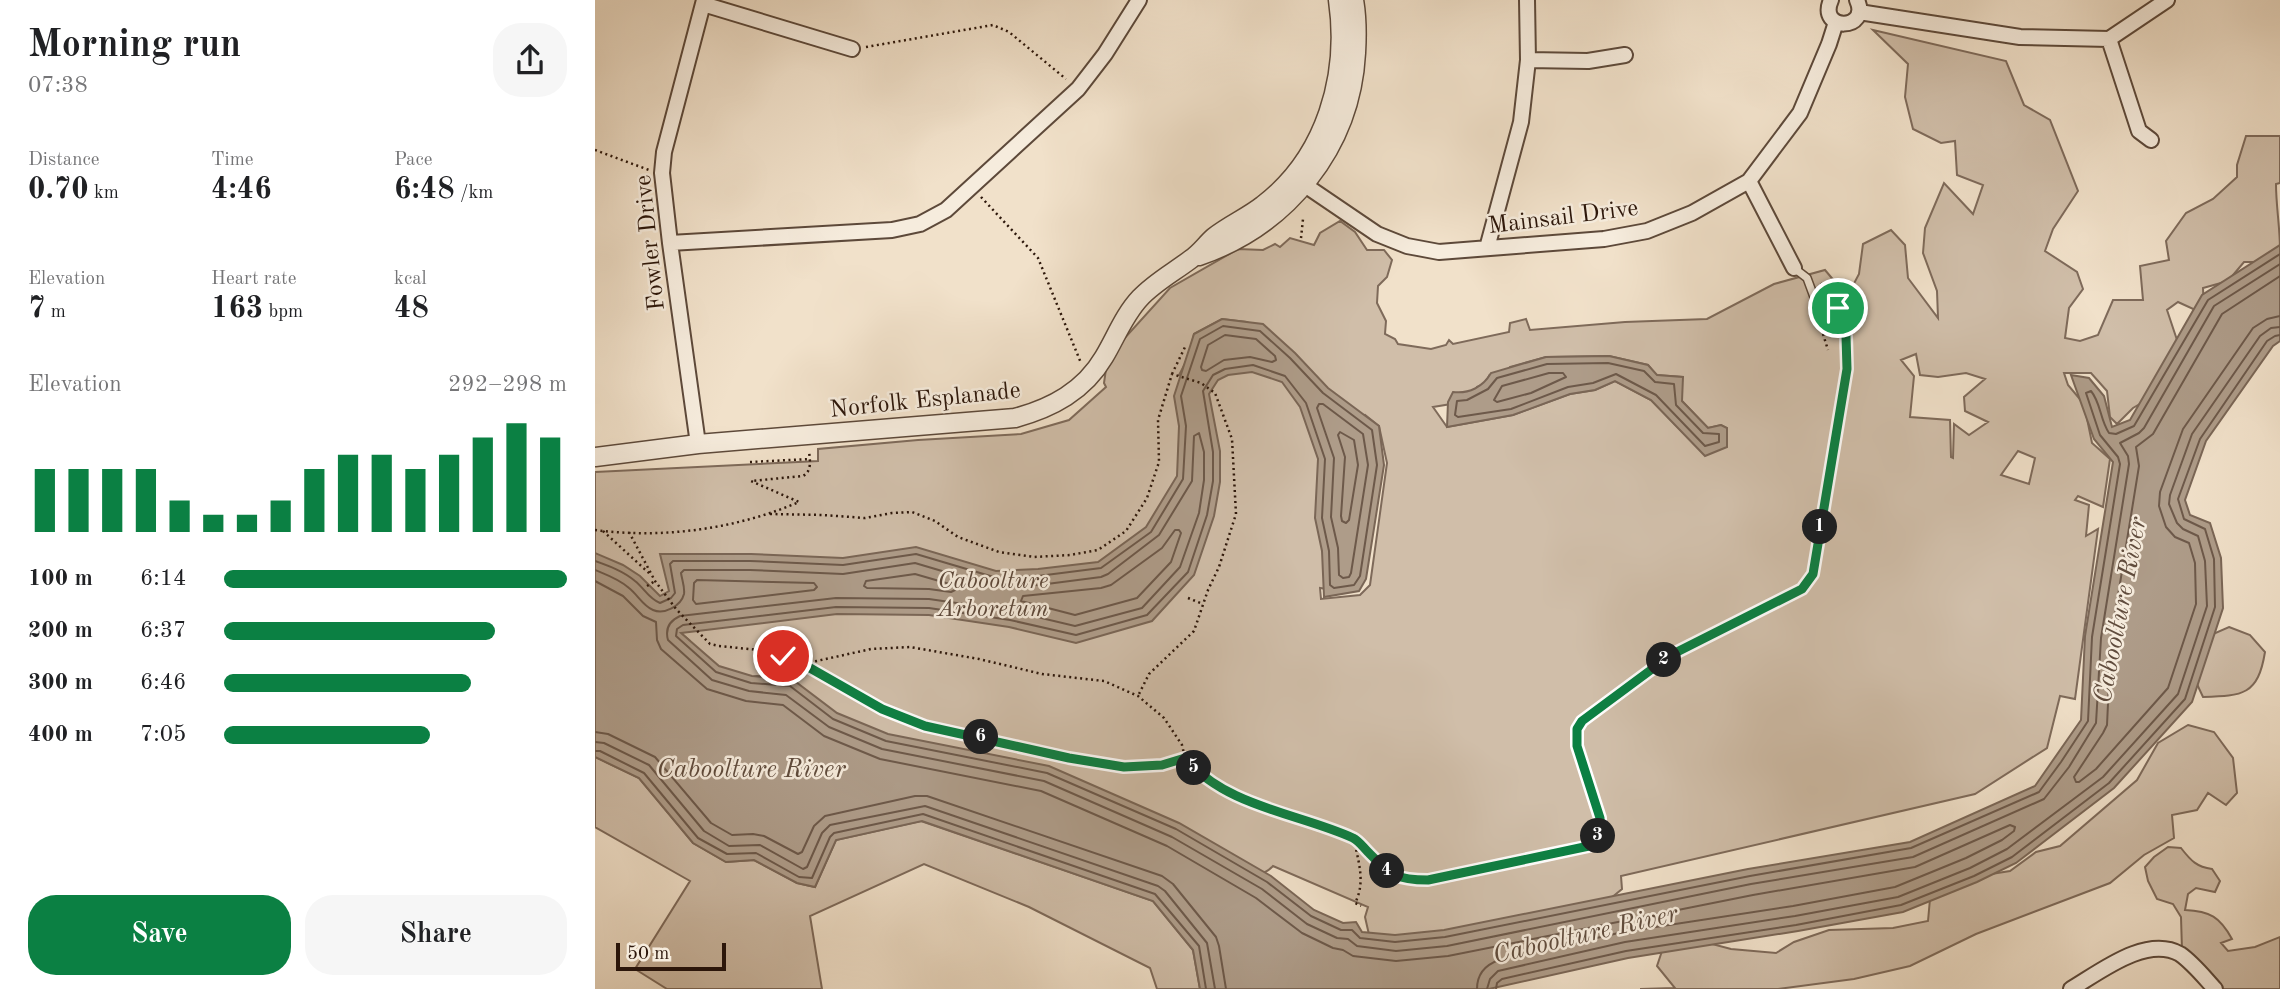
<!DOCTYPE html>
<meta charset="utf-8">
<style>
:root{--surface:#fff;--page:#f6f6f6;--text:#202124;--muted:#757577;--accent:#0b8043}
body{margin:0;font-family:"Old Standard TT",serif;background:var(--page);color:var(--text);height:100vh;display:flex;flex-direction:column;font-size:26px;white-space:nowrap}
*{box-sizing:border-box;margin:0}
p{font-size:23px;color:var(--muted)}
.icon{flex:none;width:38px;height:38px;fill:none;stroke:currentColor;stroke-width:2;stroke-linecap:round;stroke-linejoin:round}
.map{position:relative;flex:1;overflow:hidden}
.details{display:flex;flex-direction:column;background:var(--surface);width:595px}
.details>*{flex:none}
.scale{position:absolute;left:21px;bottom:18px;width:110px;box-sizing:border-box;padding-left:7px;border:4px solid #2c160a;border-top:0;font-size:19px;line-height:24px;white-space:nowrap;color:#2c160a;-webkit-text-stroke:5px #f6ecdd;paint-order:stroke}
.pin{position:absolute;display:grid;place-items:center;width:60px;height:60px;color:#fff;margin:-30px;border:4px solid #fff;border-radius:50%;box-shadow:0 2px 7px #0007}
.km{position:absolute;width:35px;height:35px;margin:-18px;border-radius:50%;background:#222;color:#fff;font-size:19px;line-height:35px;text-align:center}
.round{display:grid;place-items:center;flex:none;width:74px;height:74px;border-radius:28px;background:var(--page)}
.summary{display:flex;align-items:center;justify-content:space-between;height:119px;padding:0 28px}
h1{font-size:38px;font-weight:600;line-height:52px}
.figures{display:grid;grid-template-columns:repeat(3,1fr);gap:10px;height:119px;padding:7px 28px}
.figures div{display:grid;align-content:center}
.figures b{font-size:30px;font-weight:600}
.figures small{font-size:19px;font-weight:400}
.figures p{font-size:19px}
.chart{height:196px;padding:14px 28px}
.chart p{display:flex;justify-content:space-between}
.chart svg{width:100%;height:126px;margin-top:7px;stroke:var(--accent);stroke-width:6}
.cta{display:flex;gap:14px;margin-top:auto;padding:14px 28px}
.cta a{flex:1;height:80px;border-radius:28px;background:var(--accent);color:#fff;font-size:28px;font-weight:600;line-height:80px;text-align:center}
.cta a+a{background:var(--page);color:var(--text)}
ul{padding:0 28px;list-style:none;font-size:23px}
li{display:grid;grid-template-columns:112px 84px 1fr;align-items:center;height:52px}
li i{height:18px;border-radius:9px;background:var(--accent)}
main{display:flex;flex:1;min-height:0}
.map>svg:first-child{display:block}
.green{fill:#d0bea9;stroke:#7e6a5a;stroke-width:2;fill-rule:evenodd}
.water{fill:#ae9c89;stroke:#7a6656;stroke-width:2}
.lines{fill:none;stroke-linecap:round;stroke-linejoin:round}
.shore{stroke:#6d594a;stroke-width:2}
.service-casing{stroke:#5d493a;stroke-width:10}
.minor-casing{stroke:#5d493a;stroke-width:18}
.tertiary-casing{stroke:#5d493a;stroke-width:21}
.path{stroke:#2c160a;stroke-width:2.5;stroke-dasharray:2 3.5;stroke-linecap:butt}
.service{stroke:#f6ecdd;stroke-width:7}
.minor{stroke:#f6ecdd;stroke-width:14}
.tertiary{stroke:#f6ecdd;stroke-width:18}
.route-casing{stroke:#fff;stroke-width:14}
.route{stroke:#0b8043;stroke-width:9}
.labels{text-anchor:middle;stroke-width:5;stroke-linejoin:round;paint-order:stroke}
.street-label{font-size:24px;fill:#2c160a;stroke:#f6ecdd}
.park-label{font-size:24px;font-style:italic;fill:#5d483a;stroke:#f6ecdd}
.water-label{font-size:26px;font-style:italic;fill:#604c3d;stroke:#f6ecdd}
</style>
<main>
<section class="details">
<div class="summary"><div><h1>Morning run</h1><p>07:38</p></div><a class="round"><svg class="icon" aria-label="share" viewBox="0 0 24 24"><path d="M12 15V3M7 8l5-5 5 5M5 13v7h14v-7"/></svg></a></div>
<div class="figures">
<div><p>Distance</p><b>0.70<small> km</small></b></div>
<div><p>Time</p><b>4:46</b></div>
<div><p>Pace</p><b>6:48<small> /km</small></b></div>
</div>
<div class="figures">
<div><p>Elevation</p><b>7<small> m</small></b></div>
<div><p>Heart rate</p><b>163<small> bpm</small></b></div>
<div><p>kcal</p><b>48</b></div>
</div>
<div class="chart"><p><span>Elevation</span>292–298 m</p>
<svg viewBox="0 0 160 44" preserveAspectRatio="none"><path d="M5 44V22M15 44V22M25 44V22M35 44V22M45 44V33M55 44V38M65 44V38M75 44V33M85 44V22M95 44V17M105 44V17M115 44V22M125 44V17M135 44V11M145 44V6M155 44V11"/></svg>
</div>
<ul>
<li><b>100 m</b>6:14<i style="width:100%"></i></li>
<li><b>200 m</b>6:37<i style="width:79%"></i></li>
<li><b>300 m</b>6:46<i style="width:72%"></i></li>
<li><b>400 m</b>7:05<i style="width:60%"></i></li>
</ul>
<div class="cta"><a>Save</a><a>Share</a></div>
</section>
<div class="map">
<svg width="1685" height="989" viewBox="0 0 1685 989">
<rect width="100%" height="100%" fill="#f1e1ca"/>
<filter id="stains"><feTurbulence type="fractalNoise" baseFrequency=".00286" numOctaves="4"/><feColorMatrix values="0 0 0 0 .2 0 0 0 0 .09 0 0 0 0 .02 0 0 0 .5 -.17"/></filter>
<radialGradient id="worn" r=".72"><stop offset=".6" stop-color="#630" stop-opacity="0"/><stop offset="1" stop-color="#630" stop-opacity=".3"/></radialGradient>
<!-- green -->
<path class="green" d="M1278,30L1411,61L1429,105L1455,120L1483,191L1458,229L1450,251L1482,272L1488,289L1474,308L1470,338L1485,341L1503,335L1518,300H1548L1545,266L1574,260L1571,241L1591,213L1618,199L1642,177V165L1651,136H1685V183L1681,184C1681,206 1685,227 1685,250L1671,262H1649L1633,281L1608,288L1609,314L1583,302L1572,310L1585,349L1562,394L1538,408L1522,424L1515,417L1512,391L1496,373H1469L1473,385L1489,404L1497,443L1515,459L1508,507L1483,496L1480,500L1494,505L1491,536L1503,529L1480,699L1465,696L1452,748L1380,794L1026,876L1027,889L1010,903L823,943L775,939L770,917L773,907L678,866C668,877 654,877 639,875L627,856L586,832L569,836L548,825L533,809L516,813L502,794L481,789L464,778L441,783L433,769L421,777L396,776L384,758L369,756L364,770L344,776L336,753L325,747L306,753L287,744L271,730L255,737L225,722L191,679L162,676L154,678L109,673L94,657L95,641L85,632L33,571L16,575L6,588L0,581V472L223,461V449L323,440L426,434L474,420L511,387L509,383L511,369L527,341L575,288L643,249L668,250L680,244L685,247L695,238L719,245L725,233L745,221L760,232L772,250H789L797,260L792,277L783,286L782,303L791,321L790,334L800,339L803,344L836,349L851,345L854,340L858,344L914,332L915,323L931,319L935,330L1030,322L1112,319L1179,284L1230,270L1246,289L1254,293L1264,274L1268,244L1296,230L1310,245L1313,278L1343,318L1342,291L1328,253L1330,228L1349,183L1378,214L1388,185L1362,175L1360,141L1346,143L1318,129L1310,97L1313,64ZM627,319L652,322L683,344L700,364L701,381L713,384L730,395L734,412L746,418L756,413L762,418L770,415L784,426L792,463L775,585L765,595L726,599L725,588L732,589L733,552L725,519L727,452L721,427L705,394L688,374L661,359L636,360L614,374L612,387L595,378L584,375L594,356L599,334ZM1321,354L1325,375L1343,377L1371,373L1390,379L1369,397L1370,411L1393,422L1374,435L1359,424L1358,458L1356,457L1355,420L1315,417L1319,376L1306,360ZM1014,356L1053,365L1061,375L1087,377V401L1113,428L1126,425L1132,428V446L1110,455L1056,400L1020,381L1000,390L975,394L918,415L852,427L838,407L862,403L866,397L880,395L882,387L890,383L894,376L897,381H905L914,375L915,367L951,357ZM1423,451L1440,458L1434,484L1406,475Z
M1634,627L1655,635L1670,652C1663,695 1648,696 1608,697L1601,682L1609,638Z
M1593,725L1619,732L1638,758L1642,793L1631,805L1613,793L1602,810L1577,815L1579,838L1549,855L1515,883L1381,934L1315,966L1259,979L1183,989H1045L1080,988L1062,966L1068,948L1102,940L1136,949L1181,953L1199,942L1234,930L1298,928L1333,921L1336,888L1390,875L1415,871L1441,852L1465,846L1542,780L1563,743Z
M0,757L44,778L98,843L131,862L159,860L202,883L220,887L241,840L326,821L558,901L598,950L605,989H562L555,968L434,907L329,864L215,916L227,989H72L40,969L95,881L0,827Z
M1573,847L1586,848C1596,861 1602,867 1617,869L1625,881L1620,892L1601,888L1593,894L1590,910C1615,911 1625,917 1637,939L1626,943L1633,951L1660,947L1685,937V989H1624L1618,975L1587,950L1586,917L1578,904L1562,899L1553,881L1550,867L1559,857Z"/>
<!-- water -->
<path class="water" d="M1685,245V341L1678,346L1611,441L1590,500L1595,515L1615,523L1626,558L1628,608L1597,702L1519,788L1421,863L1382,882L1308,912L1203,931L1033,958L894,989H605L598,950L558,901L327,821L241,840L220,887L202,883L159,860L131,862L98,843L44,778L0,757V553L28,565L45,576L65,596L74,591L65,554H156L248,558L321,547L401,571L443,569L503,562L551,527L582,476L584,426L579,396L599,334L627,319L668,324L700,353L733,388L784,426L789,465L771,579L764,591L729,597L727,551L720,518L723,459L705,407L687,382L657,372L633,375L623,380L614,394L625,451V482L619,516L599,575L557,621L481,643L414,627L334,615L242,614L86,633L124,666L157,676L197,679L242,713L293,734L454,766L584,823L676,876L719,910L748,923L761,922L767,932L800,935L849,930L1153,869L1315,842L1440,786L1486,720L1490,636L1518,462L1499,439L1476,375L1494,378L1509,396L1517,427L1535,420L1607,295Z
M1014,356L1053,365L1062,375L1088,377L1087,401L1113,428L1126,425L1132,428V447L1110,456L1056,400L1020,381L1000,390L975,394L918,415L852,427L853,402L858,392C874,394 888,387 896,373L951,357Z"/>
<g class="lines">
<!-- shore -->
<path class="shore" d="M1685,276L1627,314L1558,434L1541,447L1544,466L1516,639L1512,725L1508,733L1479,777L1481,782H1484L1501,769L1573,688L1601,604L1600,563L1594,543L1580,537L1571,527L1564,506L1565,492L1588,429L1658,328L1672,319L1685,316
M630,335L661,339L680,356L681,360L677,362L655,357L629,360L611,371L607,370L606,367L613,345Z
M1013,363L1049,371L1060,382L1079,384L1081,405L1108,433L1124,434V442L1110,446L1061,395L1021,374L998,383L973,387L916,409L863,417L860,415L862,401L872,400L893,389L902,378L952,364Z
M954,373H968L971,377L936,393L902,402L899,400L907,386Z
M724,404H728L768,434L773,465L756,573L754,577L748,578L744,575L743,548L736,517L739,458L722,408Z
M745,432L759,440L763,465L754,520L751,523L747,521L746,516L750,457L743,435Z
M580,530H584L586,533L576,562L542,598L480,615L426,601L428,596L506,588L516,585L567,548Z
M0,561C14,566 28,571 40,581C49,588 54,599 65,603L76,598L80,593L75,564L78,561H155L248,565L321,554L402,578L443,576L506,568L556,532L588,479L591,426L586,396L605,339L628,326L665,331L695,358L728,393L777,430L782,465L765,576L759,585L739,588L735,585L734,551L727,518L730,459L711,403L690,376L658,365L630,369L618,375L608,391L618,452V481L612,515L593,572L552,615L481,635L415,620L334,608L241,607L88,625L82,629L81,636L121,672L156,683L195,686L238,719L291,741L452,773L581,829L672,882L716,916L746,930H757L765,938L800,942L850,937L1155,876L1316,848L1444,792L1466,762L1493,721L1497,637L1525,464L1523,457L1505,435L1491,393L1496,391C1506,403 1505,420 1514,433L1521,434L1539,426L1613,300L1685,254
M0,570C12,575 24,579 34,588C42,594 48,606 58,610C69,615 86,606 89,594C90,587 87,580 86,573L89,570H155L248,574L320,563L401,587L444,585L506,577L513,574L564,535L597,481L599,436L604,433L609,452V480L604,513L585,567L547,608L480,626L417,611L334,599L241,598L85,616C74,621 70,629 73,640L117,680L154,691L191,695L234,727L287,749L449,781L577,837L667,889L712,924L742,938L753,939L762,946L801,951L852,946L1156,884L1318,857L1449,799L1474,767L1501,723L1506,638L1534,464L1533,456L1525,443L1544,433L1549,428L1619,306L1685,264
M320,574L358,585L360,590L356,592L334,589L272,588L269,586L271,581Z
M102,580L219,583L222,587L219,590L101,604L98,600L99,583Z
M0,581L28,596L48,616L61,622L62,640L66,649L112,689L151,701L188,705L229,736L285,759L446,791L572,846L661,898L707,933L738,948L748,950L758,956L801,961L853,956L1158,895L1320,867L1415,825L1420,827L1419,831L1407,840L1371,858L1300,887L1198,906L1028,932L904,960C890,965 882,974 882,989
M0,732L13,734L60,757L116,823L137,835L158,834L169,836L203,854L207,852L219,826L230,816L320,796H332L567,876L578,884L621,937L624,946L631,989
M0,742L9,743L54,765L109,831L134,846L165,845L208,869L212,867L227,833L235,825L330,806L563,886L570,891L612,943L620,989
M0,751H5L49,773L103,838L132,854L161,853L204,877L217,878L235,837L239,833L328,814L560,894L604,946L611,989
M892,989L895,979L903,971L1030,942L1200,916L1303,897L1375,868L1412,849L1508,777L1583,694L1612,606L1610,561L1603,536L1588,529L1582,523L1574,504L1575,495L1597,434L1665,336L1676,328L1685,327
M901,989L902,983L907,979L1031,951L1201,925L1306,905L1379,876L1417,857L1514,783L1590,699L1620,607L1619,559L1610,529L1589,519L1583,499L1605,439L1672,341L1680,336L1685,335"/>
<defs>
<path id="service" d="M1199,268L1212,278L1229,324"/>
<path id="minor" d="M1236,0C1222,32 1276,31 1262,0
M108,4L257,49
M1264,12L1425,37L1514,39L1572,0
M1514,39L1544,131L1556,140
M933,60L993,61L1030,55
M701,179L782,234L812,246L844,252L1009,239L1052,231L1097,213L1154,181L1205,113L1234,44L1241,22
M1154,181L1199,268
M75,243L297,230L325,224L351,210L483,89L510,54L544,0
M892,248L926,122L933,60L932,0
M103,444L75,243L67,173L69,152L109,0
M1476,989C1505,972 1551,935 1585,954C1598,963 1609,977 1620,989"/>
<path id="tertiary" d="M604,256C692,226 756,148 761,53C762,36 762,17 759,0
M0,457L103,444L420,418C457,408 489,391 509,357C521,337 529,315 545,298C560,282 579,272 596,259C605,253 611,244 619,237C634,225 653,217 668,205C731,157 754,76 743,0"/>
</defs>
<!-- service casing -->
<use href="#service" class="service-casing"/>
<!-- minor casing -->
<use href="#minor" class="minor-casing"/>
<!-- tertiary casing -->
<use href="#tertiary" class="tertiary-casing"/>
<!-- path -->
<path class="path" d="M271,47L398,25L414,32L471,79
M0,150L54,170
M386,197L443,258L486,363
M706,238L708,219
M1228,334L1233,350
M577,374L590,347
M155,462L215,459
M175,514L228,515L270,518L297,513L317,512L340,521L363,537L404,552L439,557L475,555L503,550L531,531L552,498L564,462L563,420L577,374L606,383L620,393L637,439L641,514L624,567L613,590L599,631L554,674L543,696
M0,530C68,539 141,529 204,502L156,481L208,476C217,471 215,461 214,451
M8,531L55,574
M34,532L60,581L81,609L115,644L124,646L174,651L208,664L276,649L315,647L384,659L447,674L509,681L543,696L569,718L587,745L590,758L603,774L629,790L761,839L792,871L810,880H833L983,849C1000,844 1006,836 1005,818L982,746V729L987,721L1076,655L1207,589L1214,582L1218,574L1253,352C1250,324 1241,307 1226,283
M52,586L60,581
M593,598L608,604
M208,664L287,709L330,726L474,758L529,767L567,765L590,758
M759,839C763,861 771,882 760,903L766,906"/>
<!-- service -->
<use href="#service" class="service"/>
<!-- minor -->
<use href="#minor" class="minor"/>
<!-- tertiary -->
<use href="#tertiary" class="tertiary"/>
</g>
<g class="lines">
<defs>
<path id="route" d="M188,656L208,664L287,709L330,726L474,758L529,767L567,765L590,758C631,807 703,813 758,838C764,841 768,847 773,852C796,875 800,880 833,880L994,846C1004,837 1006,831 1005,818L982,746V729L987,721L1076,655L1207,589L1218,574L1252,369L1251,336L1243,308"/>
</defs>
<!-- route casing -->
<use href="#route" class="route-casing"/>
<!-- route -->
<use href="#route" class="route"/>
</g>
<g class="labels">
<!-- street labels -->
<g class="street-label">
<text transform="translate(968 216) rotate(-7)" y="8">Mainsail Drive</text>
<text transform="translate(54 243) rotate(-96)" y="8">Fowler Drive</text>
<text transform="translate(330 399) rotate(-6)" y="8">Norfolk Esplanade</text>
</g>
<!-- park labels -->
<g class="park-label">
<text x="398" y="588">Caboolture<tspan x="398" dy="28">Arboretum</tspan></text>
</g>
<!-- water labels -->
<g class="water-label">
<text transform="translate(1524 610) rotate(-79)" y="9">Caboolture River</text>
<text x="156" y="777">Caboolture River</text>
<text transform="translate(990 933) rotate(-13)" y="9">Caboolture River</text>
</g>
</g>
<rect width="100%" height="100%" filter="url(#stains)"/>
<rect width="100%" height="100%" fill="url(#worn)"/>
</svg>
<div class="scale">50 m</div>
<div class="pin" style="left:1243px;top:308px;background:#1e9e55"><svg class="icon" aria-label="arrive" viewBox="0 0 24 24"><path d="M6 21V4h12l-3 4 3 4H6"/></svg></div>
<div class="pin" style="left:188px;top:656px;background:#d93025"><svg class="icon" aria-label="check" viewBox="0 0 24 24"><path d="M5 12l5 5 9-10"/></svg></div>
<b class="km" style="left:1225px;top:527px">1</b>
<b class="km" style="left:1069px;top:660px">2</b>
<b class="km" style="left:1003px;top:836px">3</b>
<b class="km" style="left:792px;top:871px">4</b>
<b class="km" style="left:599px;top:768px">5</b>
<b class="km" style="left:386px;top:737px">6</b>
</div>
</main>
